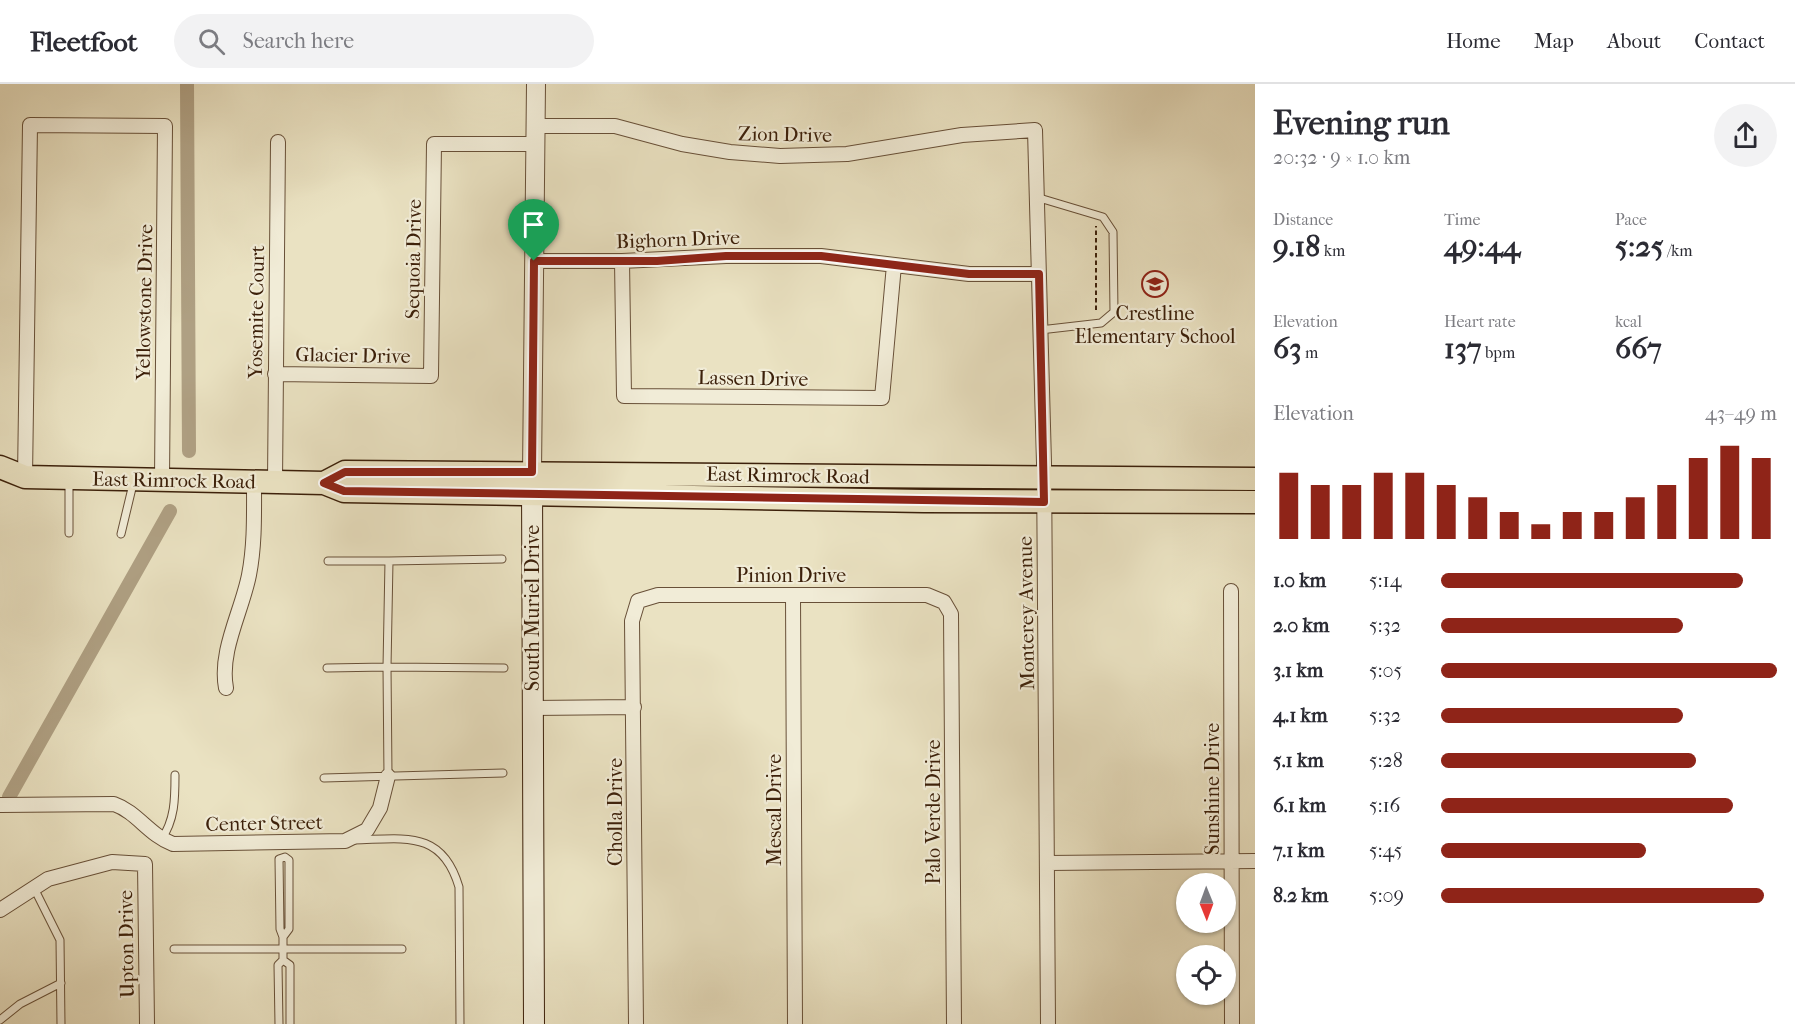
<!DOCTYPE html>
<meta charset="utf-8">
<style>
:root{--surface:#fff;--page:#f2f2f3;--text:#2b2b33;--muted:#7c7c81;--line:#e1e1e2;--accent:#8f2418}
body{margin:0;font-family:"IM FELL French Canon",serif;background:var(--page);color:var(--text);height:100vh;display:flex;flex-direction:column;font-size:22px;white-space:nowrap}
*{box-sizing:border-box;margin:0}
p{font-size:20px;color:var(--muted)}
.icon{flex:none;width:33px;height:33px;fill:none;stroke:currentColor;stroke-width:2;stroke-linecap:round;stroke-linejoin:round}
.map{position:relative;flex:1;overflow:hidden}
.details{display:flex;flex-direction:column;background:var(--surface);width:540px}
.details>*{flex:none}
.needle{width:39px;rotate:179deg}
.controls{position:absolute;left:1176px;top:789px;display:grid;gap:12px}
.controls a{display:grid;place-items:center;width:60px;height:60px;border-radius:50%;background:var(--surface);box-shadow:0 2px 4px #0004;font-size:30px}
.pin{position:absolute;display:grid;place-items:center;width:51px;height:51px;color:#fff;margin:-62px -26px;border-radius:50% 50% 50% 0;rotate:-45deg;box-shadow:0 0 6px #0007}
.pin .icon{rotate:45deg}
.round{display:grid;place-items:center;flex:none;width:63px;height:63px;border-radius:32px;background:var(--page)}
.overview{display:flex;align-items:center;justify-content:space-between;height:102px;padding:0 18px}
h1{font-size:33px;font-weight:700;line-height:45px}
.stats{display:grid;grid-template-columns:repeat(3,1fr);gap:9px;height:102px;padding:6px 18px}
.stats div{display:grid;align-content:center}
.stats b{font-size:30px;font-weight:700}
.stats small{font-size:16px;font-weight:400}
.stats p{font-size:16px}
.chart{height:168px;padding:12px 18px}
.chart p{display:flex;justify-content:space-between}
.chart svg{width:100%;height:108px;margin-top:6px;stroke:var(--accent);stroke-width:6}
ul{padding:0 18px;list-style:none;font-size:20px}
li{display:grid;grid-template-columns:96px 72px 1fr;align-items:center;height:45px}
li i{height:15px;border-radius:8px;background:var(--accent)}
header{display:flex;align-items:center;gap:36px;box-sizing:border-box;height:84px;padding:0 30px;background:var(--surface);border-bottom:2px solid var(--line)}
header strong{font-size:28px}
nav{display:flex;gap:33px;margin-inline-start:auto;font-size:21px}
.search{width:420px;height:54px;background:var(--page);display:flex;align-items:center;gap:15px;box-sizing:border-box;padding:0 21px;border-radius:33px;color:var(--muted);font-size:22px}
main{display:flex;flex:1;min-height:0}
.map>svg:first-child{display:block}
.lines{fill:none;stroke-linecap:round;stroke-linejoin:round}
.canal{stroke:#afa083;stroke-width:14}
.service-casing{stroke:#685038;stroke-width:9}
.minor-casing{stroke:#685038;stroke-width:16}
.tertiary-casing{stroke:#685038;stroke-width:20}
.secondary-casing{stroke:#3c200a;stroke-width:22}
.primary-casing{stroke:#3c200a;stroke-width:25}
.path{stroke:#3c200a;stroke-width:2;stroke-dasharray:4.5 3;stroke-linecap:butt}
.service{stroke:#f1ecd7;stroke-width:7}
.minor{stroke:#f1ecd7;stroke-width:14}
.tertiary{stroke:#f1ecd7;stroke-width:18}
.secondary{stroke:#f1ecd7;stroke-width:20}
.primary{stroke:#eae2c2;stroke-width:22}
.route-casing{stroke:#fff;stroke-width:12}
.route{stroke:#8f2418;stroke-width:8}
.labels{text-anchor:middle;stroke-width:4.5;stroke-linejoin:round;paint-order:stroke}
.street-label{font-size:20px;fill:#3c200a;stroke:#f1ecd7}
.poi-label{font-size:20px;fill:#3c200a;stroke:#f1ecd7}
</style>
<header>
<strong>Fleetfoot</strong>
<div class="search"><svg class="icon" aria-label="search" viewBox="0 0 24 24"><circle cx="10" cy="10" r="6"/><path d="M15 15l6 6"/></svg>Search here</div>
<nav><a>Home</a><a>Map</a><a>About</a><a>Contact</a></nav>
</header>
<main>
<div class="map">
<svg width="1255" height="940" viewBox="0 0 1255 940">
<rect width="100%" height="100%" fill="#eae2c2"/>
<filter id="stains"><feTurbulence type="fractalNoise" baseFrequency=".00333" numOctaves="4"/><feColorMatrix values="0 0 0 0 .2 0 0 0 0 .09 0 0 0 0 .02 0 0 0 .5 -.17"/></filter>
<radialGradient id="worn" r=".72"><stop offset=".6" stop-color="#630" stop-opacity="0"/><stop offset="1" stop-color="#630" stop-opacity=".3"/></radialGradient>
<g class="lines">
<!-- canal -->
<path class="canal" d="M187,0L189,367
M9,713L170,427"/>
<defs>
<path id="service" d="M1036,113L1103,133L1113,148L1114,228L1101,239L1040,246
M69,449V396
M121,450L133,400
M502,475L389,477L387,583L504,584
M328,477H389
M327,584L387,583L388,692
M324,694L503,689
M161,756C175,736 175,715 175,691
M354,756C404,755 442,745 459,803L460,940
M34,804L60,856L61,940
M283,853L289,845V776L285,773L279,775L280,845L283,853V876
M174,865H402
M0,936L20,920L61,899
M279,940L278,881L283,876L290,881V940"/>
<path id="minor" d="M535,42H615L682,60L730,68L780,72L847,70L962,51L1035,46L1044,379L1048,940
M534,177H622L726,172H821L969,190H1039
M622,177L624,312L882,314L894,181
M275,290L431,292L434,60H535
M25,393L30,41L165,42L162,396
M275,398L278,58
M1231,507L1232,940
M793,511L795,940
M226,604C219,567 242,527 249,491C255,460 254,429 254,397
M533,624L634,623
M0,721L114,720C137,728 149,751 173,760L345,757L367,746L380,724L388,692
M1048,779L1255,777
M0,826L48,795L112,778L145,780L147,940
M636,940L632,537L638,517L658,511H927L944,518L951,530L954,940"/>
<path id="tertiary" d="M532,389L536,0"/>
<path id="secondary" d="M532,397L534,940"/>
<path id="primary" d="M0,383L25,393L324,399L344,407L924,417L1255,418
M324,399L345,388L1255,395"/>
</defs>
<!-- service casing -->
<use href="#service" class="service-casing"/>
<!-- minor casing -->
<use href="#minor" class="minor-casing"/>
<!-- tertiary casing -->
<use href="#tertiary" class="tertiary-casing"/>
<!-- secondary casing -->
<use href="#secondary" class="secondary-casing"/>
<!-- primary casing -->
<use href="#primary" class="primary-casing"/>
<!-- path -->
<path class="path" d="M1096,226V142"/>
<!-- service -->
<use href="#service" class="service"/>
<!-- minor -->
<use href="#minor" class="minor"/>
<!-- tertiary -->
<use href="#tertiary" class="tertiary"/>
<!-- secondary -->
<use href="#secondary" class="secondary"/>
<!-- primary -->
<use href="#primary" class="primary"/>
</g>
<g class="lines">
<defs>
<path id="route" d="M726,172H821L969,190H1039L1044,418L344,407L324,399L345,388H532L534,177H657Z"/>
</defs>
<!-- route casing -->
<use href="#route" class="route-casing"/>
<!-- route -->
<use href="#route" class="route"/>
</g>
<!-- icons -->
<defs>
<symbol id="school-ring" viewBox="-11 -11 22 22"><circle r="9.5" fill="#f1ecd7" stroke="#8f2418" stroke-width="1.5"/><path d="M0-5L7-2L0 1L-7-2ZM-4 1L0 2.5L4 1V4Q0 6-4 4Z" fill="#8f2418"/></symbol>
</defs>
<g fill-rule="evenodd">
<use href="#school-ring" x="1140" y="185" width="30" height="30"/>
</g>
<g class="labels">
<!-- street labels -->
<g class="street-label">
<text transform="translate(785 50) rotate(1)" y="7">Zion Drive</text>
<text transform="translate(678 155) rotate(-2)" y="7">Bighorn Drive</text>
<text transform="translate(413 175) rotate(-89)" y="7">Sequoia Drive</text>
<text transform="translate(144 218) rotate(-89)" y="7">Yellowstone Drive</text>
<text transform="translate(256 228) rotate(-89)" y="7">Yosemite Court</text>
<text transform="translate(353 271) rotate(1)" y="7">Glacier Drive</text>
<text transform="translate(753 294) rotate(1)" y="7">Lassen Drive</text>
<text transform="translate(788 391) rotate(1)" y="7">East Rimrock Road</text>
<text transform="translate(174 396) rotate(1)" y="7">East Rimrock Road</text>
<text x="791" y="498">Pinion Drive</text>
<text transform="translate(532 524) rotate(-90)" y="7">South Muriel Drive</text>
<text transform="translate(1026 529) rotate(-91)" y="7">Monterey Avenue</text>
<text transform="translate(1212 705) rotate(-90)" y="7">Sunshine Drive</text>
<text transform="translate(774 726) rotate(-90)" y="7">Mescal Drive</text>
<text transform="translate(615 728) rotate(-90)" y="7">Cholla Drive</text>
<text transform="translate(933 728) rotate(-90)" y="7">Palo Verde Drive</text>
<text transform="translate(264 739) rotate(-1)" y="7">Center Street</text>
<text transform="translate(126 860) rotate(-91)" y="7">Upton Drive</text>
</g>
<!-- poi labels -->
<g class="poi-label">
<text x="1155" y="236">Crestline<tspan x="1155" dy="23">Elementary School</tspan></text>
</g>
</g>
<rect width="100%" height="100%" filter="url(#stains)"/>
<rect width="100%" height="100%" fill="url(#worn)"/>
</svg>
<div class="controls">
<a><svg class="needle" viewBox="-14 -14 28 28"><path d="M0-13l5 13h-10z" fill="#e53935"/><path d="M0 13l5-13h-10z" fill="#7c7c81"/></svg></a>
<a><svg class="icon" aria-label="locate" viewBox="0 0 24 24"><circle cx="12" cy="12" r="6"/><path d="M12 2v4M12 18v4M2 12h4M18 12h4"/></svg></a>
</div>
<div class="pin" style="left:534px;top:177px;background:#1e9e55"><svg class="icon" aria-label="arrive" viewBox="0 0 24 24"><path d="M6 21V4h12l-3 4 3 4H6"/></svg></div>
</div>
<section class="details">
<div class="overview"><div><h1>Evening run</h1><p>20:32 · 9 × 1.0 km</p></div><a class="round"><svg class="icon" aria-label="share" viewBox="0 0 24 24"><path d="M12 15V3M7 8l5-5 5 5M5 13v7h14v-7"/></svg></a></div>
<div class="stats">
<div><p>Distance</p><b>9.18<small> km</small></b></div>
<div><p>Time</p><b>49:44</b></div>
<div><p>Pace</p><b>5:25<small> /km</small></b></div>
</div>
<div class="stats">
<div><p>Elevation</p><b>63<small> m</small></b></div>
<div><p>Heart rate</p><b>137<small> bpm</small></b></div>
<div><p>kcal</p><b>667</b></div>
</div>
<div class="chart"><p><span>Elevation</span>43–49 m</p>
<svg viewBox="0 0 160 44" preserveAspectRatio="none"><path d="M5 44V17M15 44V22M25 44V22M35 44V17M45 44V17M55 44V22M65 44V27M75 44V33M85 44V38M95 44V33M105 44V33M115 44V27M125 44V22M135 44V11M145 44V6M155 44V11"/></svg>
</div>
<ul>
<li><b>1.0 km</b>5:14<i style="width:90%"></i></li>
<li><b>2.0 km</b>5:32<i style="width:72%"></i></li>
<li><b>3.1 km</b>5:05<i style="width:100%"></i></li>
<li><b>4.1 km</b>5:32<i style="width:72%"></i></li>
<li><b>5.1 km</b>5:28<i style="width:76%"></i></li>
<li><b>6.1 km</b>5:16<i style="width:87%"></i></li>
<li><b>7.1 km</b>5:45<i style="width:61%"></i></li>
<li><b>8.2 km</b>5:09<i style="width:96%"></i></li>
</ul>
</section>
</main>
